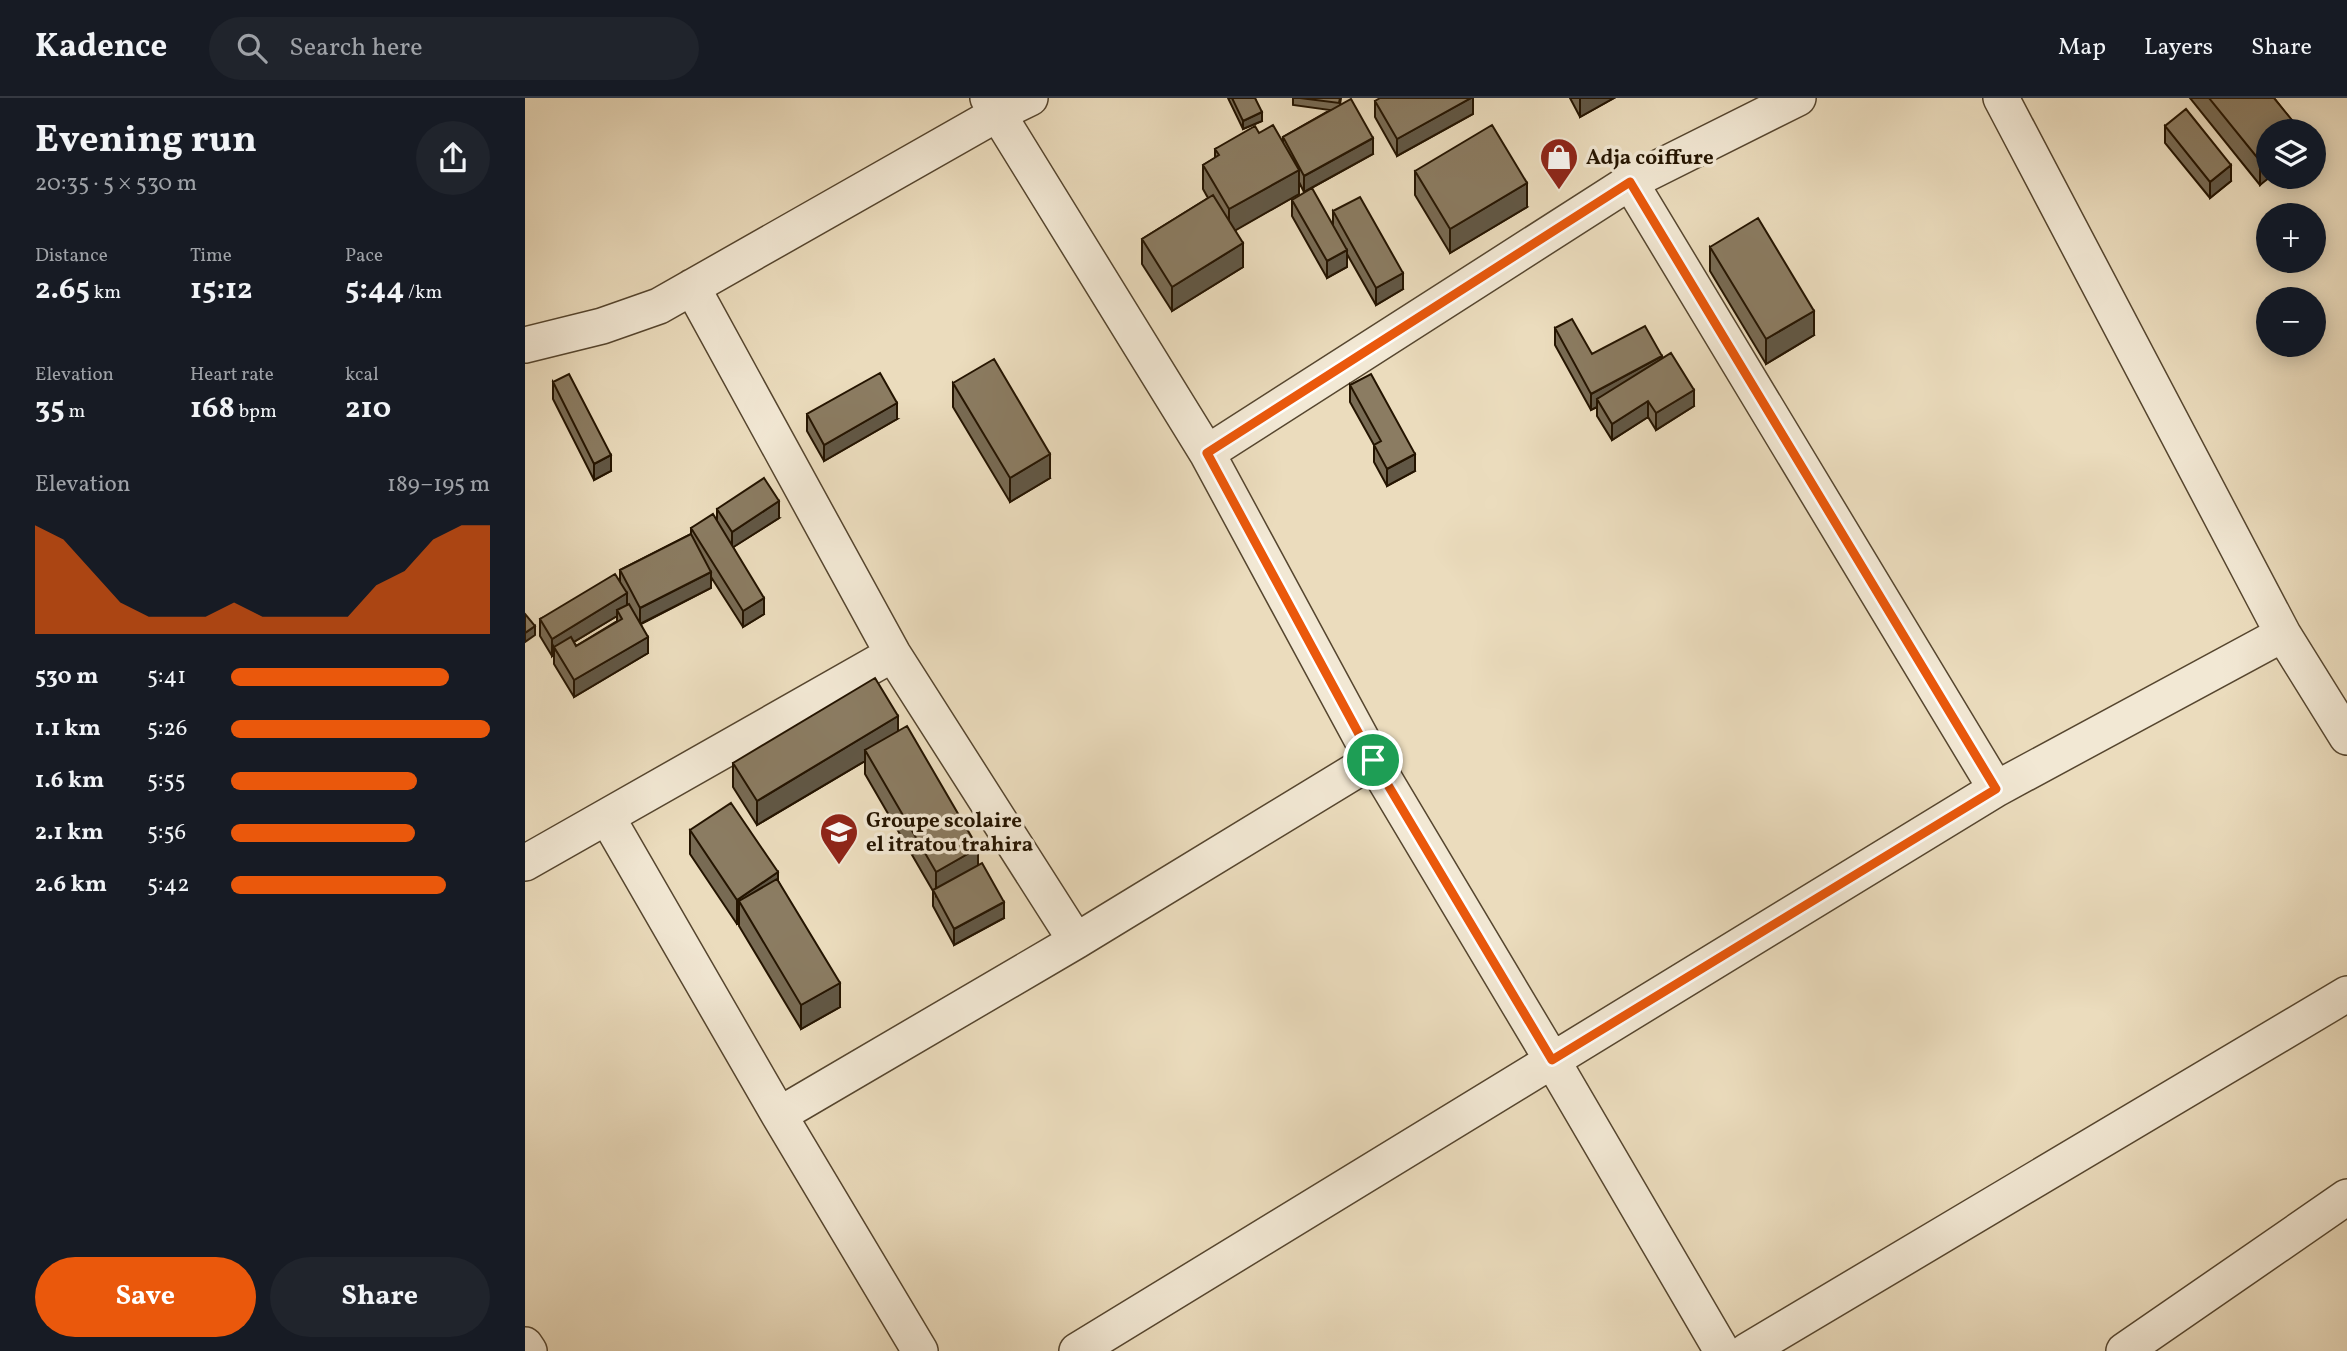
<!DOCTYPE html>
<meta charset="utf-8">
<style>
:root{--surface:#171b24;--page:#20242c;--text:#f1f3f6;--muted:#9ea1a6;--line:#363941;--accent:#ea580c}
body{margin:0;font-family:Vollkorn,serif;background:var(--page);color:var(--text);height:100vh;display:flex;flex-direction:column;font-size:26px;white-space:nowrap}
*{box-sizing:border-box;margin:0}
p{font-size:23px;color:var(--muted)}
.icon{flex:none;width:38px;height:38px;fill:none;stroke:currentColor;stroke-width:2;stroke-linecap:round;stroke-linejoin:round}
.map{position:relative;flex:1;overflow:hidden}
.panel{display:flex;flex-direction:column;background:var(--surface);width:525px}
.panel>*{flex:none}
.fabs{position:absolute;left:1731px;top:21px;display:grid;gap:14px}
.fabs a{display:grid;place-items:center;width:70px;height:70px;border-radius:50%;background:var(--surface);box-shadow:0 4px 18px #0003;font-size:35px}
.pin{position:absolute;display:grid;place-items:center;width:60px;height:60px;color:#fff;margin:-30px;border:4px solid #fff;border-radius:50%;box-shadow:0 2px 7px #0007}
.round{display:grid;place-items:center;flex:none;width:74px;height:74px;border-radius:37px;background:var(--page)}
.summary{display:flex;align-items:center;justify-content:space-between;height:119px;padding:0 35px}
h1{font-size:38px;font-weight:700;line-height:52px}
.stats{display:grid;grid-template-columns:repeat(3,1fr);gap:10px;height:119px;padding:7px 35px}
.stats div{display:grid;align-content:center}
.stats b{font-size:30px;font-weight:700}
.stats small{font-size:19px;font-weight:400}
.stats p{font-size:19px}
.chart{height:196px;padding:14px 35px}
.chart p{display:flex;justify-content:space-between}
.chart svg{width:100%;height:126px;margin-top:7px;fill:var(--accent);opacity:.7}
.action{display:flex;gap:14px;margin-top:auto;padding:14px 35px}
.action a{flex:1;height:80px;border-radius:42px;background:var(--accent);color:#fff;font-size:28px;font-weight:700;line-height:80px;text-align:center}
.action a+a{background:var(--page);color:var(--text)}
ul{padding:0 35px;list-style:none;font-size:23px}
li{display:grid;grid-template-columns:112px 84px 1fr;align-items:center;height:52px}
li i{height:18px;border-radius:9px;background:var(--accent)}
header{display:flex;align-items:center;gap:42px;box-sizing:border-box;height:98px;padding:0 35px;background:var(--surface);border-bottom:2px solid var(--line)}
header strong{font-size:33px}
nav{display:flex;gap:38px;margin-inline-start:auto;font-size:24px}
.search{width:490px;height:63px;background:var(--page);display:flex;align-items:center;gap:18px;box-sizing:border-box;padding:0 24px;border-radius:38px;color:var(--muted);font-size:26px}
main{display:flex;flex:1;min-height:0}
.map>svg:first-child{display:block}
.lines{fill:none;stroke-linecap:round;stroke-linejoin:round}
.minor-casing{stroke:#56462f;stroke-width:38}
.minor{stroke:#f2e8d4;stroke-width:35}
.wall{fill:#786b54;stroke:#241400;stroke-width:2;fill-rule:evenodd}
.shaded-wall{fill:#615745;stroke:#241400;stroke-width:2}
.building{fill:#8b7c62;stroke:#241400;stroke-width:2}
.route-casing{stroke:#fff;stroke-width:14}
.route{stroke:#ea580c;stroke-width:9}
.labels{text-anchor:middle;stroke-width:7;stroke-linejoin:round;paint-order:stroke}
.poi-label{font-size:21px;font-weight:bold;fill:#241400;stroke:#f2e8d4;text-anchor:start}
</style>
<header>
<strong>Kadence</strong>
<div class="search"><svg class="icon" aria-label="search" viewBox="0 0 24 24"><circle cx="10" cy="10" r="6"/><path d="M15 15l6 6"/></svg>Search here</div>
<nav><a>Map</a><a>Layers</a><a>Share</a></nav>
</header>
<main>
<section class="panel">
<div class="summary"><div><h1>Evening run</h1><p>20:35 · 5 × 530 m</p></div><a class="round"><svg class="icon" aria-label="share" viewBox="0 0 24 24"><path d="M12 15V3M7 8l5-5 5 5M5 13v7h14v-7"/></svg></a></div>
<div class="stats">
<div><p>Distance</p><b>2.65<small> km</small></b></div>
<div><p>Time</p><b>15:12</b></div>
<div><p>Pace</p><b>5:44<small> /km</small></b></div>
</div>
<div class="stats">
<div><p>Elevation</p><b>35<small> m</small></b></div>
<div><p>Heart rate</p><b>168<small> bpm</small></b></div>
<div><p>kcal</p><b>210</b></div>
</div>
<div class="chart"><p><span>Elevation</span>189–195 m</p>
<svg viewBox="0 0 160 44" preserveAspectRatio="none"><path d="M0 44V6L10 11L20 22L30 33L40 38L50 38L60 38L70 33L80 38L90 38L100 38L110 38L120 27L130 22L140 11L150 6L160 6V44z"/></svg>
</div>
<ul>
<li><b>530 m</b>5:41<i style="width:84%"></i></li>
<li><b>1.1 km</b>5:26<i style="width:100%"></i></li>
<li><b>1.6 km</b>5:55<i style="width:72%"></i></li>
<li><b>2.1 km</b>5:56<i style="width:71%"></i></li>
<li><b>2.6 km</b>5:42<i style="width:83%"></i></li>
</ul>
<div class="action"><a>Save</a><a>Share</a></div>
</section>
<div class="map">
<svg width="1822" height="1253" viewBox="0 0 1822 1253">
<rect width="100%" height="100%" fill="#ebdcbd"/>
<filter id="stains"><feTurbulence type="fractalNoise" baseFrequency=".00286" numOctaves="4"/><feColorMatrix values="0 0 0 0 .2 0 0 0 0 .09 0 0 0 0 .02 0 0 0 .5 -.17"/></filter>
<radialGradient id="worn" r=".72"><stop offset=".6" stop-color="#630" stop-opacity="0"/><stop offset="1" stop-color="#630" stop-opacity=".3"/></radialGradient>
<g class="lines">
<defs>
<path id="minor" d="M463,0L682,355L848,662L1027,962L1197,1253
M1476,0L1758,536L1822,639
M1105,84L1471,691
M167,189L368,556L551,843
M0,247L77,228L134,208L472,16L505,0
M682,355L1105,84L1273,0
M82,719L254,1017L395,1253
M0,765L368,556
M254,1017L551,843L848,662
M0,1247L4,1253
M552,1253L1471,691L1758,536
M1222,1253L1822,896
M1599,1253L1822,1099"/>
</defs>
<!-- minor casing -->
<use href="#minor" class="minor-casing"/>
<!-- minor -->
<use href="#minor" class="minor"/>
</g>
<!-- wall -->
<path class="wall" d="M703,0H730L737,23L718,31Z
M768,0H816L815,7L848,56L779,94L774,84V96L710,132L718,169L647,213L617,166V141L683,100L678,91V67L690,60V51L734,35L758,44V39L805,12L768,7Z
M948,0V16L872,58L850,19V3Z
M1045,0H1089L1055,19Z
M1665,0H1749L1775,33L1735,87Z
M1640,28L1706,83L1685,100L1640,45Z
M890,73L1002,109L925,155L890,97Z
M767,102L808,126V113L878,191L851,207L822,156V169L802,180L767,118Z
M1185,149L1289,237L1241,266L1185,173Z
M1030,230L1067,256L1137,260L1169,308L1131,332L1123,319L1087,342L1072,318V309L1066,312L1030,247Z
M28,284L86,373L69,382L28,301Z
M428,285L525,380L485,404L428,309Z
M825,287L890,373L862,388L849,364V347L825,304Z
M282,316L372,321L299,363L282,333Z
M192,411L254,420L208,449L239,516L218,529L186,479V490L116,526L123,555L49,599L29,566V556L27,558L15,538V521L95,485V472L166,436V430L192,423ZM92,518V523L51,548L49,544Z
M373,632L453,767L479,820L429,847L408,808V793L340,676V663L232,727L208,689V665Z
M165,732L253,783L315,909L276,931L214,828V825L212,826L165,756Z"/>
<!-- shaded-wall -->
<path class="shaded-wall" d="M946,0H948V16L872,58V41Z
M1055,0H1089L1055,19Z
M737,14V23L718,31V23Z
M848,40V56L779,94V78Z
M1743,56V79H1745L1735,87V63Z
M1706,67V83L1685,100V84Z
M774,72V96L704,136V111Z
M1002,85V109L925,155V131Z
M718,145V169L647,213V189Z
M822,152V169L802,180V163Z
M878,175V191L851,207V190Z
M1289,213V237L1241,266V241Z
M1137,258V275L1072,301V309L1066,312V296Z
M1169,292V308L1131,332V315Z
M1123,303V319L1087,342V326Z
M372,305V321L299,363V347Z
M525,356V380L485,404V380Z
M890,356V373L862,388V371Z
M86,357V373L69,382V366Z
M254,403V420L207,450V434Z
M186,474V490L115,526V510Z
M102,495V512H92V518L32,554L29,549V556L27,558V541Z
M239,500V516L218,529V513Z
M10,528V537L0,544V535Z
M123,539V555L49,599V582Z
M373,618V643L340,652V663L232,727V703Z
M453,750V774L411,798V774Z
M253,774V799L214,803V825L212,826V802Z
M479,804V820L429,847V831Z
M315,885V909L276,931V907Z"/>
<!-- building -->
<path class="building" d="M707,0H730L737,14L718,23Z
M775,0H815L814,5Z
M855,0H946L872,41L850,3Z
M1684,0H1749L1775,32L1773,33H1743V56L1735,63Z
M826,1L848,40L779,78L758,39Z
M1661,11L1706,67L1685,84L1640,28Z
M748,27L774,72L704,111L678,67L694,57L690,51L730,28L734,35Z
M967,27L1002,85L925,131L890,73Z
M787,90L822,152L802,163L767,102Z
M688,97L718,145L647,189L617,141Z
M835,99L878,175L851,190L808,113Z
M1233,120L1289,213L1241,241L1185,149Z
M1047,221L1067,256L1120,228L1137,258L1066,296L1030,230Z
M1146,255L1169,292L1131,315L1123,303L1087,326L1072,301Z
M469,261L525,356L485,380L428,285Z
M355,275L372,305L299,347L282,316Z
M44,276L86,357L69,366L28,284Z
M846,276L890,356L862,371L849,347L856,343L825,287Z
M239,380L254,403L207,434L192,411Z
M188,416L239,500L218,513L166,430Z
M166,436L186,474L115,510L95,472Z
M90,476L102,495L27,541L15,521Z
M104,506L123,539L49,582L29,549L46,539L51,548L97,521L92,512Z
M0,516L10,528L0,535Z
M350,580L373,618L232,703L208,665Z
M382,628L453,750L411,774L340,652Z
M206,705L253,774L212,802L165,732Z
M457,765L479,804L429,831L408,792Z
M252,781L315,885L276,907L214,803Z"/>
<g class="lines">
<defs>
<path id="route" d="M1105,84L1471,691L1027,962L848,662L682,355Z"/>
</defs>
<!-- route casing -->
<use href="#route" class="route-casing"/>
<!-- route -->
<use href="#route" class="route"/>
</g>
<!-- icons -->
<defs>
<symbol id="shop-pin" viewBox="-11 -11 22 30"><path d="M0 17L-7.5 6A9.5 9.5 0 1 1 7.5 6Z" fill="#8f2418" stroke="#f2e8d4"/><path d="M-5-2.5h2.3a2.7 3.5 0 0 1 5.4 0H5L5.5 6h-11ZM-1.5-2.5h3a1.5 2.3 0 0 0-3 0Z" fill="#fff"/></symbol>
<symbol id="school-pin" viewBox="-11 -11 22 30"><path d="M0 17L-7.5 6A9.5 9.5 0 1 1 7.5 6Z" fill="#8f2418" stroke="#f2e8d4"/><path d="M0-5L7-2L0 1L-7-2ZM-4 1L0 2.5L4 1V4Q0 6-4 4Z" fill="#fff"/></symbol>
</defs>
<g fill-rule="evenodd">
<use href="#shop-pin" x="1012" y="37" width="44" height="60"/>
<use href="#school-pin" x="292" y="712" width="44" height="60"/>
</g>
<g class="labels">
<!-- poi labels -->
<g class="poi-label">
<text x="1061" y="66">Adja coiffure</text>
<text x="341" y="729">Groupe scolaire<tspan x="341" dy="24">el itratou trahira</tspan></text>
</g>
</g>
<rect width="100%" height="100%" filter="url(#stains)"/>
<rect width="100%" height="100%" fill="url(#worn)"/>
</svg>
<div class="fabs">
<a><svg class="icon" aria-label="layers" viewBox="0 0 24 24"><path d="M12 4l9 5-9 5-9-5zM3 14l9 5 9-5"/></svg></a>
<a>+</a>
<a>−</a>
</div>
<div class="pin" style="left:848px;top:662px;background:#1e9e55"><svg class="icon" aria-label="arrive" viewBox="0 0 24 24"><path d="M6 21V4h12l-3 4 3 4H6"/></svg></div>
</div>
</main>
